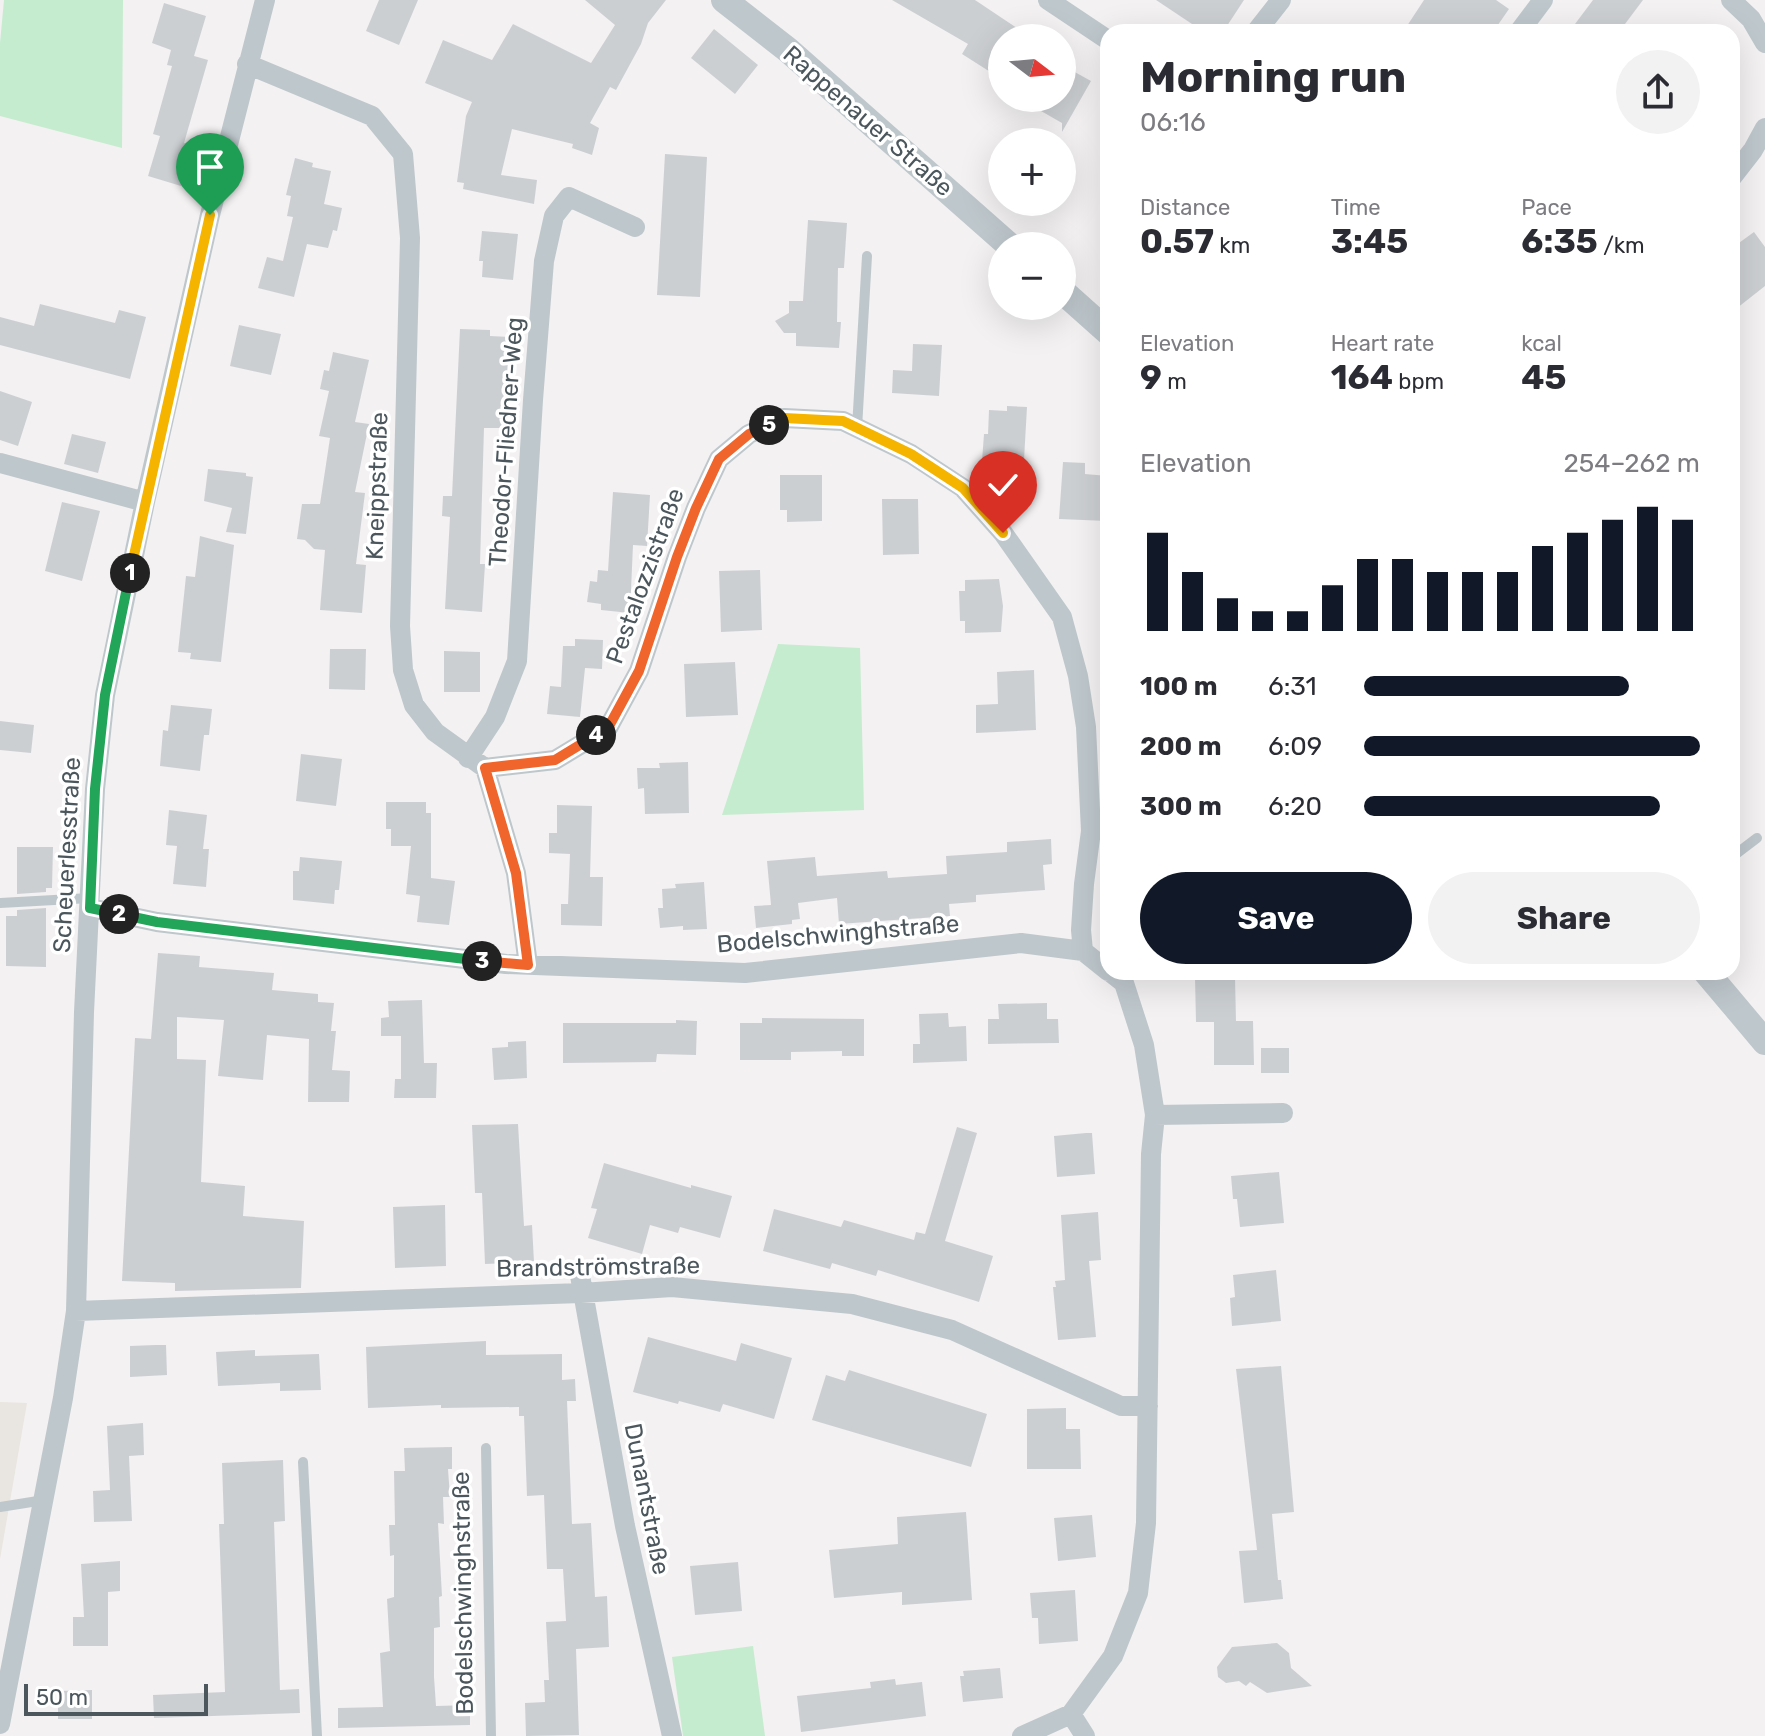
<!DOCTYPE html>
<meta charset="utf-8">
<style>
:root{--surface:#fff;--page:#f2f2f3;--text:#2b2b33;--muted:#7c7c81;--accent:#111827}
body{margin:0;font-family:Rubik,sans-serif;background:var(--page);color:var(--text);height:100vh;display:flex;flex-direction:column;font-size:30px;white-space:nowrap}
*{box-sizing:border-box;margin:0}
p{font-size:26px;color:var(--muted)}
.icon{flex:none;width:44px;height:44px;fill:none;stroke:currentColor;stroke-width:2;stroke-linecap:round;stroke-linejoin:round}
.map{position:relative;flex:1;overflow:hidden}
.side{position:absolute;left:1100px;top:24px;width:640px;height:956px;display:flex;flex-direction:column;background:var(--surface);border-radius:24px;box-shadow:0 8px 32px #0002}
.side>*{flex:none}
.needle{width:52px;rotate:106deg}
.fabs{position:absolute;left:988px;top:24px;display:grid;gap:16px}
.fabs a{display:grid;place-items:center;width:88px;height:88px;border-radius:50%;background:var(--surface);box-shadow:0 8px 32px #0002;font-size:40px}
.scale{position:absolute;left:24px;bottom:20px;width:184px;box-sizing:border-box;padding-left:8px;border:4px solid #4b575d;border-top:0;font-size:22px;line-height:28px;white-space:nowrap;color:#4b575d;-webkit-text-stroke:6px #fff;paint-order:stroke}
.pin{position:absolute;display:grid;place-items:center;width:68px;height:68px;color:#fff;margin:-82px -34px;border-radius:50% 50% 50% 0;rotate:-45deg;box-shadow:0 0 8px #0007}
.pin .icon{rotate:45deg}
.km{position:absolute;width:40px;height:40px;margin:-20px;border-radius:50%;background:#222;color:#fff;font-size:22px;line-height:40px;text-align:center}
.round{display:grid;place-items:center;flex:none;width:84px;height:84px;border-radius:42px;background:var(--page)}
.overview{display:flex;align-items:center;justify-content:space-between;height:136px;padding:0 40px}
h1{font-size:44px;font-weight:700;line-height:60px}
.stats{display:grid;grid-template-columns:repeat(3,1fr);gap:12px;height:136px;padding:8px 40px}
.stats div{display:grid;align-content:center}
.stats b{font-size:34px;font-weight:700}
.stats small{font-size:22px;font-weight:400}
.stats p{font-size:22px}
.chart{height:224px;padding:16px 40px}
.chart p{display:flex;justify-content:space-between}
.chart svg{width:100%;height:144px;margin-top:8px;stroke:var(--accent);stroke-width:6}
.action{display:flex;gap:16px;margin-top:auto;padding:16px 40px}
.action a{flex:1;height:92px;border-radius:48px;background:var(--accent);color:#fff;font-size:32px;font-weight:700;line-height:92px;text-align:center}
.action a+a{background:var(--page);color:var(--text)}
ul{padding:0 40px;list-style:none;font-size:26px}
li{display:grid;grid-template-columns:128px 96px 1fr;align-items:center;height:60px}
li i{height:20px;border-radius:10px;background:var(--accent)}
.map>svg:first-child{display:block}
.commercial{fill:#e9e5e0}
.green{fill:#c5eccf}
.building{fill:#cccfd2}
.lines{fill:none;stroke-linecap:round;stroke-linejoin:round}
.service{stroke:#bec7cc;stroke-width:10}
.minor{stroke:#bec7cc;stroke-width:20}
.tertiary{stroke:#bec7cc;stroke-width:26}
.split-1-casing{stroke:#fff;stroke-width:16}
.split-2-casing{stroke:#fff;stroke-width:16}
.split-3-casing{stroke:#fff;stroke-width:16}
.split-4-casing{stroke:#fff;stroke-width:16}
.split-5-casing{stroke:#fff;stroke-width:16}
.split-6-casing{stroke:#fff;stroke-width:16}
.split-1{stroke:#f5b400;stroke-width:10}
.split-2{stroke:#22a559;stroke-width:10}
.split-3{stroke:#22a559;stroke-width:10}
.split-4{stroke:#f0652b;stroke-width:10}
.split-5{stroke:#f0652b;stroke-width:10}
.split-6{stroke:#f5b400;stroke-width:10}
.labels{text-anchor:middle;stroke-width:7;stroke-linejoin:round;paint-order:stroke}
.street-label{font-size:24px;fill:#4b575d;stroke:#fff}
</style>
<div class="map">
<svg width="1765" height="1736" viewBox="0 0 1765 1736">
<rect width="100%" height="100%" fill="#f3f1f2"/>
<!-- commercial -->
<path class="commercial" d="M0,1402L27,1403L0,1559Z"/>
<!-- green -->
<path class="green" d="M4,0H123L122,148L0,116V43Z
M778,644L860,648L864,810L722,815Z
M753,1646L765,1736H683L672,1657Z"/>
<!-- building -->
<path class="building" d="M379,0H418L399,45L366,31Z
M585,0H666L648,23L641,44L616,90L610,87L590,123L599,128L592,155L572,148L573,144L512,129L501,175L537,180L534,204L463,189L464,183L457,182L466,116L472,102L425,83L443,40L492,60L513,24L591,63L615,25Z
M892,0H975L1032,38H1002V65L995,75L962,54L968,44Z
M1156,0H1244L1223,32H1204Z
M1424,0H1496L1509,9L1493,32H1483L1472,25L1467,32H1403Z
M1593,0H1643L1619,32H1569Z
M164,3L206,16L194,56L208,60L184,143L193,145L181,186L148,176L160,136L153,134L172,66L167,65L171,50L152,43Z
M714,29L758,65L735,94L691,58Z
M1062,65L1091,81L1062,132V123L1041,111L1048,98H1062Z
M665,154L707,157L700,297L657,295Z
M295,158L313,163L312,167L331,171L324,204L342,208L337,231L333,230L328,248L307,244L294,297L258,288L267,257L283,261L293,217L287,216L291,196L286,195Z
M808,220L847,223L844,268H838L837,322H841L839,348L796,346V333H784L775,321L789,313V301H803Z
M482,231L518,234L513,280L482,277L483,261H479Z
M1754,232L1765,247V286L1732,312V248Z
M40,304L115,323L119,310L146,317L130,379L0,345V317L34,326Z
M239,325L281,334L271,375L230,366Z
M460,329L490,330V336L511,337L505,428H484L480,564H485L482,612L445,609L450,517L442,516L443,496H452Z
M913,344L942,345L939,396L892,393L893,370L912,371Z
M333,352L369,360L355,422L369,424L355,492L365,493L356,564L366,565L362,613L320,610L325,550L314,549L305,540L297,539L302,504H320L330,438L319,436L329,391L320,389L324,370L329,371Z
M0,391L32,402L18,446L0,440Z
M1007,406L1027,407L1024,460L1012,459V463L982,461L984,434H988L989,410L1007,411Z
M72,434L106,442L98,473L64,464Z
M1063,462L1085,463V474L1108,476L1107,521L1059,519Z
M208,469L246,473V476L253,477L246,534L226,532L232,508L204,501Z
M780,475H822V521L787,522V510H780Z
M613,492L650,495L647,546L633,545L630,613L601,610V604L587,602L590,581L597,582L598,570L608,571Z
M882,499H918L919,554L883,555Z
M62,502L100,511L82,581L45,571Z
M200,536L234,545L221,662L190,659L191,653L178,652L186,576L195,577Z
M760,570L762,630L721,632L719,571Z
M999,579L1003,606L1001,632L965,633V621H960L959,591H965V580Z
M575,639L603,640L602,669L585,668L580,717L547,714L550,686L561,687L563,646H575Z
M330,649H366L365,690L329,689Z
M444,651L480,652V692H444Z
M735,662L738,715L686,717L684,664Z
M1034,670L1036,730L976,733V705L998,704L997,672Z
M171,705L212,709L209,735H204L200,771L160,766L163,730L168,731Z
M0,721L34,725L31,753L0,750Z
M301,754L342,759L336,806L296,801Z
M688,762L689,813L645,814L644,788L638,789L637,768H660L659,763Z
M386,802H426V813H431V878L455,881L449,925L417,922L420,896L406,894L411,846H391V829H386Z
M557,805L592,806L590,877H603L602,926L561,925V904H568L570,854L549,853V833H557Z
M169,810L207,815L203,849H209L206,887L173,884L177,846L166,845Z
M1051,839L1052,864L1043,865L1045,890L976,895V902L949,904L950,916L839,924L837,898L798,903L800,919L792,920V924L756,928L754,906L771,905L767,861L815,857L817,876L887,871L888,878L947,874L946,856L1007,852V842Z
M17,847H53L52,888H46V892L17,894Z
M300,857L342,861L339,890H335L334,904L293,900V871H299Z
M704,882L707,929L683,930V926L660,928L658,908H663L662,889L676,888L675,884Z
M46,908V967L6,966V916H17V910Z
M158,953L200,956L199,967L274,973L272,990L318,994V1002L334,1003L331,1031H336L332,1070L350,1071L349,1102H308L309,1039L267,1035L263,1080L218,1076L224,1020L177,1017V1059L206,1060L201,1182L245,1186L243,1216L304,1221L301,1288L175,1291V1283L122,1281L135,1038L151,1039Z
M1235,977L1236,1021H1253L1254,1065H1214V1022H1196L1195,978Z
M422,1000L424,1063H437L436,1098H394L395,1079H401V1036H381V1018L389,1017L388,1001Z
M1047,1003V1019H1058L1059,1043L988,1044V1019H999L998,1004Z
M948,1013L949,1027L966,1026L967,1061L913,1063V1044H920L919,1014Z
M762,1018L864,1019V1056H842V1051L791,1052V1060H740V1023H762Z
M676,1020L697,1021L696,1055L657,1054L656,1062L563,1063V1023H676Z
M526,1041L527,1078L494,1080L492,1048L508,1047V1042Z
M1261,1048H1289V1073H1261Z
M518,1124L524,1226L532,1225L534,1262L485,1264L482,1193H475L472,1125Z
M957,1127L977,1133L945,1241L993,1256L979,1302L878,1270L876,1276L832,1263L830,1269L763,1251L774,1209L841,1227L844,1220L914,1240L916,1232L925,1234Z
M1086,1133H1092L1095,1174L1057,1177L1054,1136Z
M604,1163L691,1188V1185L732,1196L720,1238L680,1227L678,1233L650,1225L642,1254L588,1238L597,1209L591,1208Z
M1279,1172L1284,1223L1240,1227L1237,1199H1233L1231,1176Z
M445,1205L446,1266L395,1268L393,1207Z
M1098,1212L1101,1260L1089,1261L1096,1337L1058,1340L1053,1287H1056L1055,1281L1065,1280L1061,1215Z
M1276,1270L1281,1321L1232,1326L1230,1298L1235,1297L1233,1275Z
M648,1337L736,1361L741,1343L792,1358L774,1419L723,1404L720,1412L679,1401L678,1404L633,1392Z
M486,1341V1355L562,1354V1380L575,1379L576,1401H567L572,1524L591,1523L595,1597L607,1596L609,1647L576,1649L579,1735L526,1736L525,1703L545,1702L544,1680H549L546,1622L566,1621L563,1569H547L544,1495L527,1496L524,1416H519V1407L441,1408V1405L368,1408L366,1347Z
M155,1345H166L167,1375L130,1377V1346Z
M255,1350V1356L319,1354L321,1390L280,1391V1383L218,1386L216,1352Z
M1281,1366L1294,1512L1272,1514L1278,1580H1281L1283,1599L1244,1603L1239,1551L1257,1550L1236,1369Z
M849,1370L987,1414L971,1467L812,1420L826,1375L845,1381Z
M1066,1408V1429H1080L1081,1469H1027V1409Z
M143,1423L144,1455L129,1456L132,1521L94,1522L93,1491L110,1490L107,1426Z
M452,1447V1469H448L450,1497H443L444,1524L438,1523L442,1596L439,1597L440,1627L434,1628V1677L436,1706L470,1705V1725L338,1728V1708L383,1707L380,1653L390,1651L387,1599L394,1597V1555L390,1556L389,1525H395L394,1471H405L404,1448Z
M283,1460L285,1521L274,1522L280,1690L299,1689L300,1713L154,1718L153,1695L225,1692L219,1524H224L222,1463Z
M966,1512L972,1600L902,1605V1592L834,1598L829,1550L898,1544L897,1517Z
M1092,1515L1096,1557L1058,1561L1054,1518Z
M120,1561V1591L108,1592V1646H73V1617H84L81,1564Z
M738,1562L742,1611L695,1615L690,1566Z
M1075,1590L1078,1641L1039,1644L1038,1618H1032L1030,1593Z
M1277,1643L1289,1653L1291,1668L1312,1686L1267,1693L1250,1682L1246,1686L1239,1681L1226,1683L1218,1677L1217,1667L1232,1647Z
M1000,1668L1003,1698L963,1702L960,1676H964L963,1671Z
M895,1679L896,1685L922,1682L926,1716L801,1732L797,1696L871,1688L870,1682Z
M92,1690V1719H58V1691Z"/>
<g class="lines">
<!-- service -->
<path class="service" d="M857,428L867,256
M1732,857L1757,838
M0,903L90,898
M486,1448L491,1736
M303,1462L317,1736
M0,1507L44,1500"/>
<!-- minor -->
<path class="minor" d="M1048,0L1108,40
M1731,0L1751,19L1765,43
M1256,32L1281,0
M1519,32L1543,0
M247,64L372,116L403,154L410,238L400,626L403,670L414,705L435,732L485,768L516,873L528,965
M1732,177L1753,150L1765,128
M0,463L145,502
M468,758L495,717L517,661L533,400L544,261L554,216L569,197L635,227
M485,768L555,760L608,728L639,671L677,557L696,508L719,459L749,434L784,418L843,421L911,454L963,488L1003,533L1062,617L1078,676L1086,727L1091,831L1084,884L1081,930L1083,951
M90,908L157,922L506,964L745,973L1021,943L1083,951L1108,971
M1155,1115L1283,1113
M579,1270L625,1526L672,1736
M76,1311L581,1293L672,1287L852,1304L952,1330L1121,1406H1148
M1071,1714L1085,1736
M0,1724L63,1398L76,1311L84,1012L95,789L105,695L145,502L210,215L265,0
M1022,1736L1071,1714L1113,1656L1138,1593L1146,1523L1151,1154L1155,1115L1144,1045L1124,983L1110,972"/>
<!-- tertiary -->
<path class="tertiary" d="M724,0L788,50L1010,246
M1062,291L1108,332
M1706,972L1765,1042"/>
</g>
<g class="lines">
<defs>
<path id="split-1" d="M130,573L210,215"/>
<path id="split-2" d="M119,914L90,908L95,789L105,695L130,573"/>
<path id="split-3" d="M119,914L157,922L482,961"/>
<path id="split-4" d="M482,961L528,965L516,873L485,768L555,760L596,735"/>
<path id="split-5" d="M596,735L608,728L639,671L677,557L696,508L719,459L749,434L769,425"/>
<path id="split-6" d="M769,425L784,418L843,421L911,454L963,488L1003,533"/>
</defs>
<!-- split-1 casing -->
<use href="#split-1" class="split-1-casing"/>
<!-- split-2 casing -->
<use href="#split-2" class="split-2-casing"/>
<!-- split-3 casing -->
<use href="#split-3" class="split-3-casing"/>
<!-- split-4 casing -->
<use href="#split-4" class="split-4-casing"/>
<!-- split-5 casing -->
<use href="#split-5" class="split-5-casing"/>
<!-- split-6 casing -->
<use href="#split-6" class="split-6-casing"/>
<!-- split-1 -->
<use href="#split-1" class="split-1"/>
<!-- split-2 -->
<use href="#split-2" class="split-2"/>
<!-- split-3 -->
<use href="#split-3" class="split-3"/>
<!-- split-4 -->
<use href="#split-4" class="split-4"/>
<!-- split-5 -->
<use href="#split-5" class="split-5"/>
<!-- split-6 -->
<use href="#split-6" class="split-6"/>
</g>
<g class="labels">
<!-- street labels -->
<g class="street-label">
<text transform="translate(868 121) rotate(41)" y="8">Rappenauer Straße</text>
<text transform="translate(506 442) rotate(-86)" y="8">Theodor-Fliedner-Weg</text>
<text transform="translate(377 486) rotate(-88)" y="8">Kneippstraße</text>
<text transform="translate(645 576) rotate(-70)" y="8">Pestalozzistraße</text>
<text transform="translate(67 855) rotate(-87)" y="8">Scheuerlesstraße</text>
<text transform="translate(838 934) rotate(-5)" y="8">Bodelschwinghstraße</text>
<text transform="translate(598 1267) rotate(-1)" y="8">Brandströmstraße</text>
<text transform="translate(647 1499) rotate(79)" y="8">Dunantstraße</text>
<text transform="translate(463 1593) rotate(-91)" y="8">Bodelschwinghstraße</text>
</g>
</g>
</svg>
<div class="fabs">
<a><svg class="needle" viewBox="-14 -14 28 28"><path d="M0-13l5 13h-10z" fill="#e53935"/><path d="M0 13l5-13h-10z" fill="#7c7c81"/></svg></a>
<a>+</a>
<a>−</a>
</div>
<div class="scale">50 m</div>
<div class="pin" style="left:210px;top:215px;background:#1e9e55"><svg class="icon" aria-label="arrive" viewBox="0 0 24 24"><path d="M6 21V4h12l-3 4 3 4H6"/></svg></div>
<div class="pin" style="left:1003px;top:533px;background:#d93025"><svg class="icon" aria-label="check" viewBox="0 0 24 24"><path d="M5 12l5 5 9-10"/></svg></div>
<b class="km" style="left:130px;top:573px">1</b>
<b class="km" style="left:119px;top:914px">2</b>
<b class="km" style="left:482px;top:961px">3</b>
<b class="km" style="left:596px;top:735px">4</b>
<b class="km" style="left:769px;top:425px">5</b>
<section class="side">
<div class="overview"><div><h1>Morning run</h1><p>06:16</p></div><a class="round"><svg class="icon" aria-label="share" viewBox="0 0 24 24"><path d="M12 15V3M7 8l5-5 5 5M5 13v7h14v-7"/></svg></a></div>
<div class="stats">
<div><p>Distance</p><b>0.57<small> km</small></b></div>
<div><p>Time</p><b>3:45</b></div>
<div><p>Pace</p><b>6:35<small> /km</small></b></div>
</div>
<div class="stats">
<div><p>Elevation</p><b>9<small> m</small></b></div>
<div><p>Heart rate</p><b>164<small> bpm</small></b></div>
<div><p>kcal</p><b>45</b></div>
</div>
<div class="chart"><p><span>Elevation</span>254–262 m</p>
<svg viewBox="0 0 160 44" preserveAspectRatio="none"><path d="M5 44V14M15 44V26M25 44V34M35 44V38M45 44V38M55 44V30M65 44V22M75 44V22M85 44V26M95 44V26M105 44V26M115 44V18M125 44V14M135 44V10M145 44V6M155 44V10"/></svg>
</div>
<ul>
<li><b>100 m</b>6:31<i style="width:79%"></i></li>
<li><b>200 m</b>6:09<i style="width:100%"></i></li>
<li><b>300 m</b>6:20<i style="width:88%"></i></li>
</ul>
<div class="action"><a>Save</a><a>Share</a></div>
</section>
</div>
